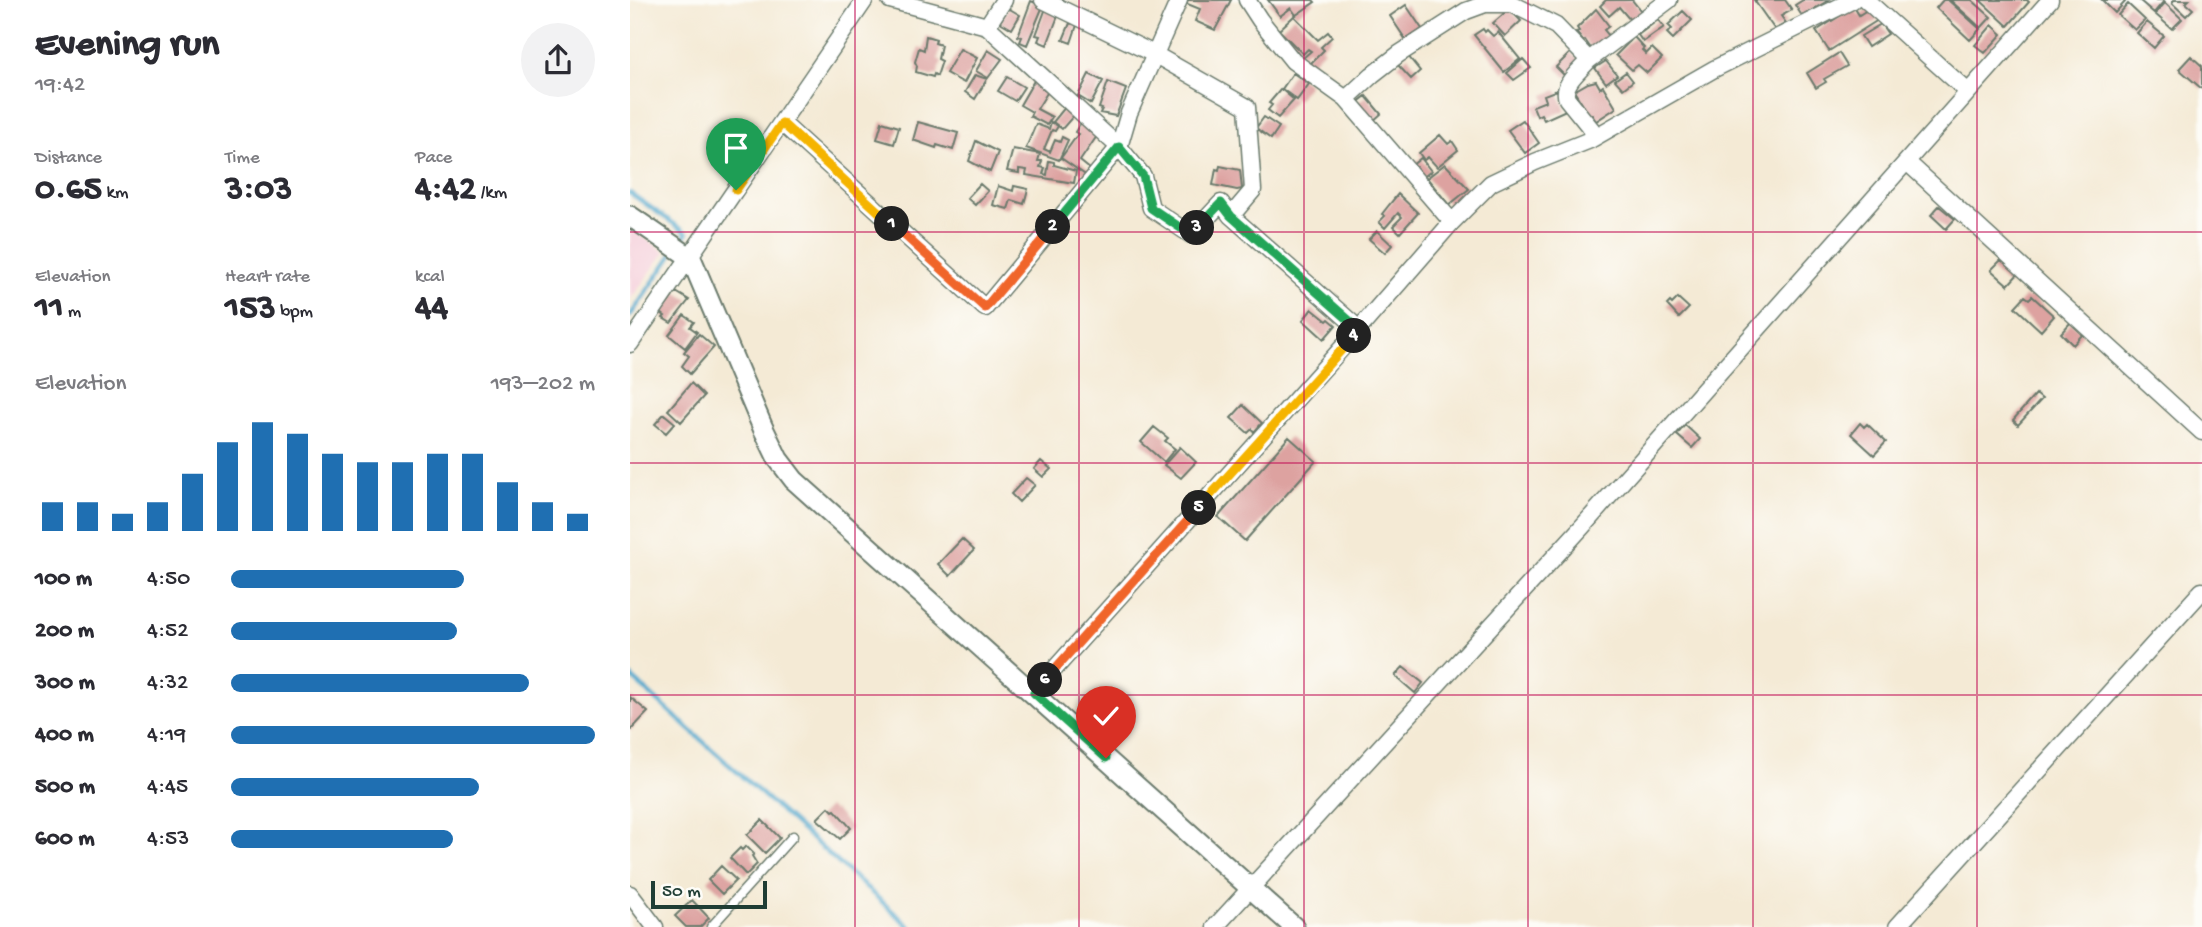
<!DOCTYPE html>
<meta charset="utf-8">
<style>
:root{--surface:#fff;--page:#f2f2f3;--text:#2b2b33;--muted:#7c7c81;--accent:#1f6fb2}
body{margin:0;font-family:"Gochi Hand",sans-serif;background:var(--page);color:var(--text);height:100vh;display:flex;flex-direction:column;font-size:26px;white-space:nowrap}
*{box-sizing:border-box;margin:0}
p{font-size:23px;color:var(--muted)}
.icon{flex:none;width:38px;height:38px;fill:none;stroke:currentColor;stroke-width:2;stroke-linecap:round;stroke-linejoin:round}
.map{position:relative;flex:1;overflow:hidden}
.side{display:flex;flex-direction:column;background:var(--surface);width:630px}
.side>*{flex:none}
.scale{position:absolute;left:21px;bottom:18px;width:116px;box-sizing:border-box;padding-left:7px;border:4px solid #1f3d34;border-top:0;font-size:19px;line-height:24px;white-space:nowrap;color:#1f3d34;-webkit-text-stroke:5px #fdfcf7;paint-order:stroke}
.pin{position:absolute;display:grid;place-items:center;width:60px;height:60px;color:#fff;margin:-72px -30px;border-radius:50% 50% 50% 0;rotate:-45deg;box-shadow:0 0 7px #0007}
.pin .icon{rotate:45deg}
.km{position:absolute;width:35px;height:35px;margin:-18px;border-radius:50%;background:#222;color:#fff;font-size:19px;line-height:35px;text-align:center}
.round{display:grid;place-items:center;flex:none;width:74px;height:74px;border-radius:37px;background:var(--page)}
.head{display:flex;align-items:center;justify-content:space-between;height:119px;padding:0 35px}
h1{font-size:38px;font-weight:700;line-height:52px}
.stats{display:grid;grid-template-columns:repeat(3,1fr);gap:10px;height:119px;padding:7px 35px}
.stats div{display:grid;align-content:center}
.stats b{font-size:35px;font-weight:700}
.stats small{font-size:19px;font-weight:400}
.stats p{font-size:19px}
.chart{height:196px;padding:14px 35px}
.chart p{display:flex;justify-content:space-between}
.chart svg{width:100%;height:126px;margin-top:7px;stroke:var(--accent);stroke-width:6}
ul{padding:0 35px;list-style:none;font-size:23px}
li{display:grid;grid-template-columns:112px 84px 1fr;align-items:center;height:52px}
li i{height:18px;border-radius:9px;background:var(--accent)}
main{display:flex;flex:1;min-height:0}
.map>svg:first-child{display:block}
.built{fill:#f5cfdb}
.lines{fill:none;stroke-linecap:round;stroke-linejoin:round}
.stream{stroke:#4ea6cb;stroke-width:4.5}
.building{fill:#dda2a0}
.service-casing{stroke:#6a7a6c;stroke-width:11}
.minor-casing{stroke:#6a7a6c;stroke-width:19}
.tertiary-casing{stroke:#6a7a6c;stroke-width:23}
.service{stroke:#fff;stroke-width:8}
.minor{stroke:#fff;stroke-width:16}
.tertiary{stroke:#fff;stroke-width:19}
.split-1-casing{stroke:#fff;stroke-width:14}
.split-2-casing{stroke:#fff;stroke-width:14}
.split-3-casing{stroke:#fff;stroke-width:14}
.split-4-casing{stroke:#fff;stroke-width:14}
.split-5-casing{stroke:#fff;stroke-width:14}
.split-6-casing{stroke:#fff;stroke-width:14}
.split-7-casing{stroke:#fff;stroke-width:14}
.split-1{stroke:#f5b400;stroke-width:9}
.split-2{stroke:#f0652b;stroke-width:9}
.split-3{stroke:#22a559;stroke-width:9}
.split-4{stroke:#22a559;stroke-width:9}
.split-5{stroke:#f5b400;stroke-width:9}
.split-6{stroke:#f0652b;stroke-width:9}
.split-7{stroke:#22a559;stroke-width:9}
.grid{fill:none;stroke:#c2185b;stroke-width:2;stroke-opacity:0.55}
</style>
<main>
<section class="side">
<div class="head"><div><h1>Evening run</h1><p>19:42</p></div><a class="round"><svg class="icon" aria-label="share" viewBox="0 0 24 24"><path d="M12 15V3M7 8l5-5 5 5M5 13v7h14v-7"/></svg></a></div>
<div class="stats">
<div><p>Distance</p><b>0.65<small> km</small></b></div>
<div><p>Time</p><b>3:03</b></div>
<div><p>Pace</p><b>4:42<small> /km</small></b></div>
</div>
<div class="stats">
<div><p>Elevation</p><b>11<small> m</small></b></div>
<div><p>Heart rate</p><b>153<small> bpm</small></b></div>
<div><p>kcal</p><b>44</b></div>
</div>
<div class="chart"><p><span>Elevation</span>193–202 m</p>
<svg viewBox="0 0 160 44" preserveAspectRatio="none"><path d="M5 44V34M15 44V34M25 44V38M35 44V34M45 44V24M55 44V13M65 44V6M75 44V10M85 44V17M95 44V20M105 44V20M115 44V17M125 44V17M135 44V27M145 44V34M155 44V38"/></svg>
</div>
<ul>
<li><b>100 m</b>4:50<i style="width:64%"></i></li>
<li><b>200 m</b>4:52<i style="width:62%"></i></li>
<li><b>300 m</b>4:32<i style="width:82%"></i></li>
<li><b>400 m</b>4:19<i style="width:100%"></i></li>
<li><b>500 m</b>4:45<i style="width:68%"></i></li>
<li><b>600 m</b>4:53<i style="width:61%"></i></li>
</ul>
</section>
<div class="map">
<svg width="1572" height="927" viewBox="0 0 1572 927">
<rect width="100%" height="100%" fill="#fdfcf7"/>
<filter id="ink" filterUnits="userSpaceOnUse"><feTurbulence type="fractalNoise" baseFrequency=".0143" numOctaves="2"/><feDisplacementMap in="SourceGraphic" scale="14" xChannelSelector="R" yChannelSelector="G"/><feConvolveMatrix kernelMatrix="1 2 1 2 8 2 1 2 1" color-interpolation-filters="sRGB"/></filter>
<filter id="wash" filterUnits="userSpaceOnUse"><feTurbulence type="fractalNoise" baseFrequency=".00686" numOctaves="4" result="noise"/><feDisplacementMap in="SourceGraphic" scale="28" xChannelSelector="R" yChannelSelector="G"/><feGaussianBlur stdDeviation="1.57" result="paint"/><feColorMatrix in="noise" values="0 0 0 0 0 0 0 0 0 0 0 0 0 0 0 0 0 1.4 0 .05"/><feComposite in="paint" operator="in"/></filter>
<g filter="url(#wash)">
<rect width="100%" height="100%" fill="#f4ead5"/>
<!-- built -->
<path class="built" d="M0,228L35,252L0,300Z"/>
<g class="lines">
<!-- stream -->
<path class="stream" d="M0,193L57,233L50,243
M0,316L43,253
M0,676L280,927"/>
</g>
<g id="blocks">
<!-- building -->
<path class="building" d="M556,0H601L585,30L565,21L570,9L555,3Z
M638,0H683L685,2L666,15L661,8L650,16Z
M976,0H1002L1014,15L1001,21L989,7L979,16L970,6Z
M1124,0H1155L1162,10L1151,16L1156,23L1145,30Z
M1173,0H1199L1172,16L1165,5Z
M1313,0H1318L1350,29L1340,40L1306,8Z
M1320,0H1342L1361,17L1351,28Z
M1350,0H1397L1399,2L1378,26Z
M1472,0H1493L1495,2L1485,13Z
M1509,0H1532L1534,1L1524,13Z
M1544,0H1559L1556,3L1563,9L1556,16L1542,3Z
M401,1L413,6L397,45L390,42L392,37L388,36Z
M1535,3L1552,19L1542,29L1525,14Z
M1498,4L1515,20L1505,30L1488,15Z
M776,5L792,29L776,40L760,16Z
M1224,7L1229,15L1240,8L1248,20L1199,51L1186,31Z
M378,8L390,15L382,29L370,22Z
M416,8L428,16L417,45L408,41L410,36L406,35Z
M879,9L891,21L875,36L863,23Z
M966,9L979,26L974,30L980,37L962,50L955,40L953,41L946,32L949,31L947,28Z
M1053,11L1062,20L1043,39L1037,33L1042,29L1038,25Z
M664,16L688,40L698,32L702,37L691,47L694,50L679,65L673,58L681,51L678,49L673,54L649,30Z
M1028,20L1034,27L1013,42L1008,35Z
M1517,22L1534,36L1524,48L1507,33Z
M440,23L447,25L441,43L433,40Z
M1251,24L1258,34L1238,47L1231,36Z
M1362,25L1372,34L1355,53L1345,45Z
M853,29L855,32L857,30L863,36L868,32L890,59L874,72L844,35Z
M296,36L306,39L305,43L311,45L308,59L312,61L307,76L304,74L303,77L286,72L287,66L285,62L289,48L294,50Z
M1004,37L1014,48L1012,50L1016,54L1022,48L1032,58L1017,73L1008,65L1002,70L986,55Z
M330,49L347,58L334,83L316,73Z
M358,50L372,59L358,78L346,71Z
M941,52L951,62L936,77L926,67Z
M1209,53L1217,66L1194,79L1196,82L1186,88L1177,73Z
M778,56L790,71L781,79L768,65Z
M1561,56L1572,66V89L1549,69Z
M893,59L901,68L884,80L877,73Z
M976,61L987,75L976,83L965,68Z
M996,72L1003,81L993,89L985,80Z
M663,73L679,84L667,100L652,89Z
M459,74L473,81L461,104L448,96Z
M345,75L357,79L345,99L335,92Z
M377,77L394,87L385,101L368,91Z
M405,79L420,88L407,109L422,117L417,125L400,116L402,112L390,105Z
M966,81L970,88L973,86L986,108L966,121L962,115L960,116L944,91L958,83Z
M478,82L496,89L486,116L470,113L472,109L469,108Z
M651,89L664,100L648,118L638,110L642,105L639,103Z
M927,90L936,110L914,120L911,114L907,116L903,106L916,101L914,95Z
M736,96L751,114L742,122L727,103Z
M436,106L445,114L432,129L423,122Z
M634,117L649,127L641,139L626,128Z
M453,119L469,133L450,161L461,170L457,176L431,158L448,134L445,132Z
M893,120L909,143L895,153L878,130Z
M252,122L269,127L264,144L247,139Z
M288,122L328,133L323,150L307,145L306,148L283,140Z
M421,122L428,126L425,131L422,130L414,149L420,152L425,140L430,142L432,137L438,140L429,160L396,148L406,124L419,129Z
M810,135L818,144L822,141L828,150L807,167L798,157L794,160L789,153Z
M346,141L368,152L360,172L339,161Z
M383,149L410,154L408,161H412L410,167L415,168L413,174L417,175L419,161L424,162V165L446,171L444,183L396,175L397,170L389,169V173L377,171Z
M791,158L801,171L791,179L781,166Z
M815,164L839,189L819,205L797,178Z
M590,166L610,170L612,189L607,190L583,185L586,169L589,170Z
M350,184L358,191L345,205L337,198Z
M368,186L383,191L384,186L398,189L394,204L381,200L378,209L363,205Z
M768,194L788,213L770,233L763,226L772,217L768,213L755,228L749,222L755,216L752,214L759,205Z
M1309,206L1325,219L1316,229L1301,215Z
M747,231L762,245L755,253L739,239Z
M1371,260L1388,274L1378,285L1361,270Z
M46,292L59,300L41,323L33,318L35,316L31,313Z
M1395,296L1399,299L1402,296L1424,316L1411,331L1385,307Z
M1048,298L1059,308L1049,318L1037,305L1040,302L1042,304Z
M682,309L697,321L699,319L706,325L694,339L673,320Z
M54,315L64,322L60,327L67,332L55,348L39,335Z
M1441,322L1453,334L1443,345L1431,333Z
M69,334L84,347L60,374L52,366L59,356L54,352Z
M61,383L74,396L51,422L38,410Z
M1406,394L1412,399L1388,425L1383,420Z
M613,405L632,423L624,432L622,429L618,433L601,418Z
M34,414L45,423L36,433L25,424Z
M1230,423L1234,427L1237,424L1256,442L1244,455L1221,434Z
M1055,425L1070,439L1062,448L1047,435Z
M524,427L538,438L535,441L545,449L534,462L511,442Z
M659,437L686,461L615,541L588,517Z
M550,447L566,462L551,478L534,465Z
M411,461L421,469L413,477L404,469Z
M396,478L405,485L389,502L381,494Z
M332,539L344,550L320,576L308,564Z
M773,667L793,683L785,693L765,676Z
M0,697L18,712L0,731Z
M199,807L203,811L205,810L221,828L210,839L187,819Z
M132,820L150,838L135,853L117,835Z
M116,846L124,854L122,856L127,864L116,875L100,858L110,848L112,850Z
M91,866L106,880L92,894L78,880Z
M62,900L79,918L70,927H56L45,916Z"/>
</g>
</g>
<g filter="url(#ink)">
<use href="#blocks" fill-opacity="0" stroke="#6a7a6c" stroke-width="2"/>
<g class="lines">
<defs>
<path id="service" d="M81,927L163,836"/>
<path id="minor" d="M260,0L357,26L374,0
M413,0L524,54L617,107L623,190L601,216
M617,0L630,20L663,61L716,99L822,222
M1236,0L1337,91
M357,26L489,147L513,176L521,208L561,235L591,203L601,216L729,329
M959,60C950,71 931,84 937,99L967,136
M716,99L742,75L769,54L836,11L855,4H882L926,26L959,60L1039,0
M152,123L355,308L489,147L499,113L549,0
M1277,162L1572,432
M0,344L235,0
M403,693L729,329L822,222L861,183L905,162L960,140L1084,69L1223,0
M0,894L25,927
M585,927L951,528L1420,0
M1267,927L1572,591"/>
<path id="tertiary" d="M0,216L61,258L133,428L148,459L164,480L664,927"/>
</defs>
<!-- service casing -->
<use href="#service" class="service-casing"/>
<!-- minor casing -->
<use href="#minor" class="minor-casing"/>
<!-- tertiary casing -->
<use href="#tertiary" class="tertiary-casing"/>
<!-- service -->
<use href="#service" class="service"/>
<!-- minor -->
<use href="#minor" class="minor"/>
<!-- tertiary -->
<use href="#tertiary" class="tertiary"/>
</g>
</g>
<g class="lines" filter="url(#ink)">
<defs>
<path id="split-1" d="M106,190L152,123L262,224"/>
<path id="split-2" d="M262,224L355,308L423,227"/>
<path id="split-3" d="M423,227L489,147L513,176L521,208L561,235L567,228"/>
<path id="split-4" d="M567,228L591,203L601,216L729,329L724,336"/>
<path id="split-5" d="M569,508L724,336"/>
<path id="split-6" d="M415,680L569,508"/>
<path id="split-7" d="M415,680L404,693L476,758"/>
</defs>
<!-- split-1 casing -->
<use href="#split-1" class="split-1-casing"/>
<!-- split-2 casing -->
<use href="#split-2" class="split-2-casing"/>
<!-- split-3 casing -->
<use href="#split-3" class="split-3-casing"/>
<!-- split-4 casing -->
<use href="#split-4" class="split-4-casing"/>
<!-- split-5 casing -->
<use href="#split-5" class="split-5-casing"/>
<!-- split-6 casing -->
<use href="#split-6" class="split-6-casing"/>
<!-- split-7 casing -->
<use href="#split-7" class="split-7-casing"/>
<!-- split-1 -->
<use href="#split-1" class="split-1"/>
<!-- split-2 -->
<use href="#split-2" class="split-2"/>
<!-- split-3 -->
<use href="#split-3" class="split-3"/>
<!-- split-4 -->
<use href="#split-4" class="split-4"/>
<!-- split-5 -->
<use href="#split-5" class="split-5"/>
<!-- split-6 -->
<use href="#split-6" class="split-6"/>
<!-- split-7 -->
<use href="#split-7" class="split-7"/>
</g>
<!-- grid -->
<path class="grid" d="M225,0V927M449,0V927M674,0V927M898,0V927M1123,0V927M1347,0V927M0,232H1572M0,463H1572M0,695H1572"/>
</svg>
<div class="scale">50 m</div>
<div class="pin" style="left:106px;top:190px;background:#1e9e55"><svg class="icon" aria-label="arrive" viewBox="0 0 24 24"><path d="M6 21V4h12l-3 4 3 4H6"/></svg></div>
<div class="pin" style="left:476px;top:758px;background:#d93025"><svg class="icon" aria-label="check" viewBox="0 0 24 24"><path d="M5 12l5 5 9-10"/></svg></div>
<b class="km" style="left:262px;top:224px">1</b>
<b class="km" style="left:423px;top:227px">2</b>
<b class="km" style="left:567px;top:228px">3</b>
<b class="km" style="left:724px;top:336px">4</b>
<b class="km" style="left:569px;top:508px">5</b>
<b class="km" style="left:415px;top:680px">6</b>
</div>
</main>
